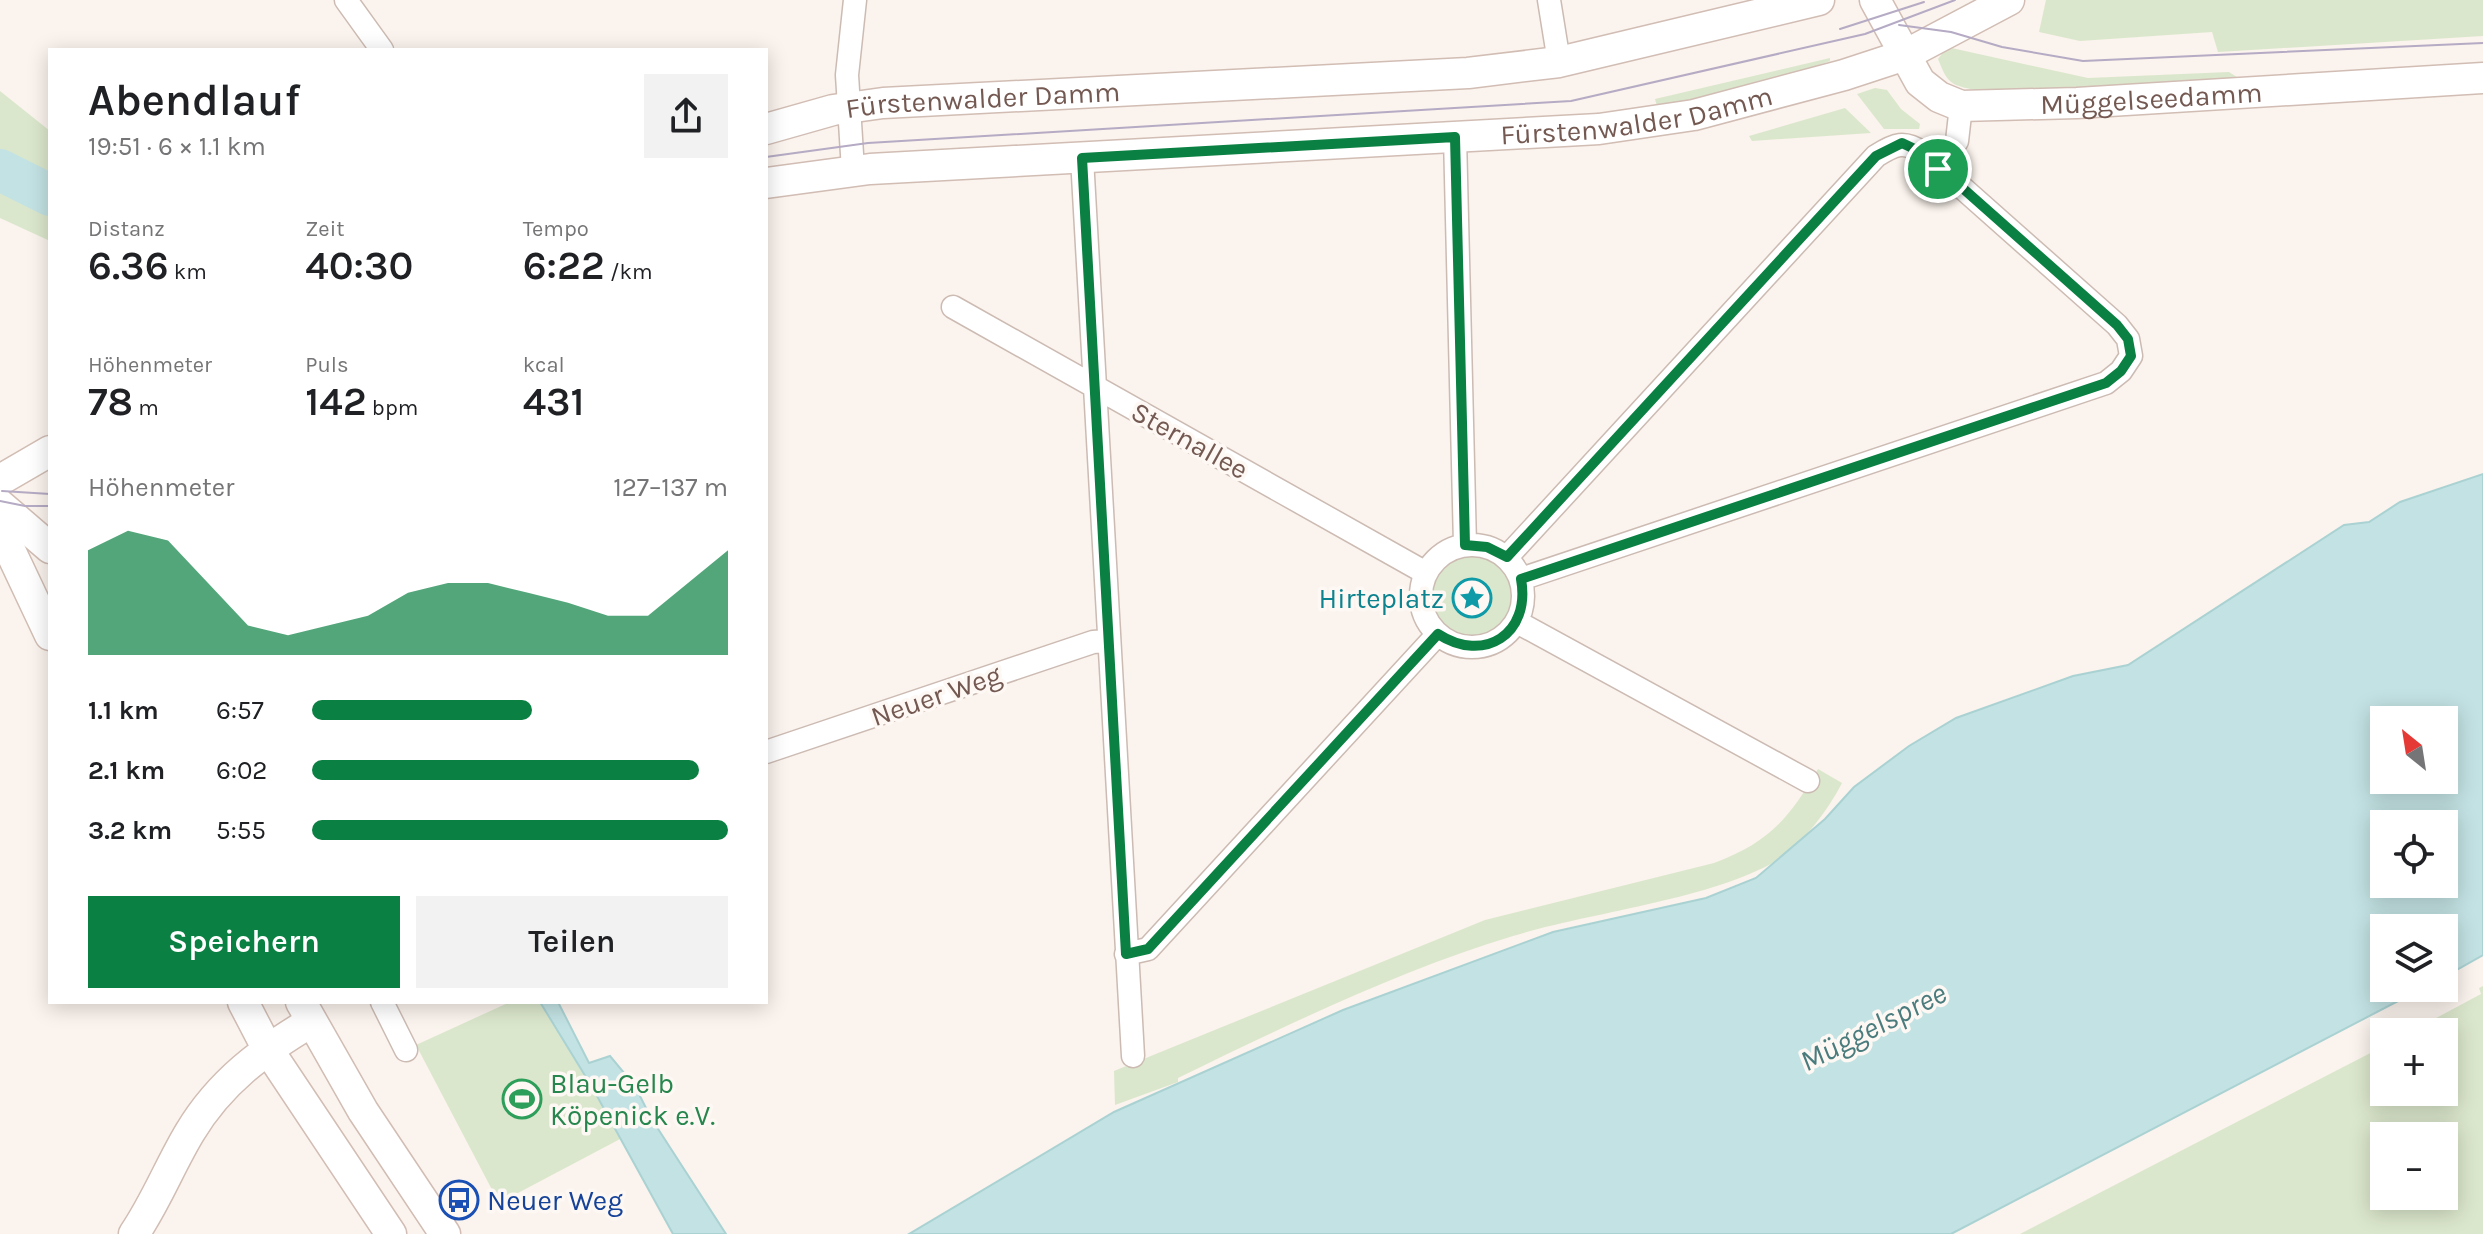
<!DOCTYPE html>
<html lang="de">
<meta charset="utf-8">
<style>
:root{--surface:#fff;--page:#f2f2f2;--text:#202124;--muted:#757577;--accent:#0b8043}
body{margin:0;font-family:Karla,sans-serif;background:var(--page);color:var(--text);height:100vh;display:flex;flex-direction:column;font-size:30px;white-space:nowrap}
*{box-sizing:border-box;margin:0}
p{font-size:26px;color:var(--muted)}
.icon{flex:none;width:44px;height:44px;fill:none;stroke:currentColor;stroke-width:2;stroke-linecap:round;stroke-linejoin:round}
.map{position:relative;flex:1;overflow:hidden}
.side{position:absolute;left:48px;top:48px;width:720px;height:956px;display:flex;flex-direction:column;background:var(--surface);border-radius:0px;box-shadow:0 4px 20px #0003}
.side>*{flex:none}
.needle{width:52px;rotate:330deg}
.fabs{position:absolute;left:2370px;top:706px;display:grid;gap:16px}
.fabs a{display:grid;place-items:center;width:88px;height:88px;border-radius:0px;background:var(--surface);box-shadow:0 4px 20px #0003;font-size:40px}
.pin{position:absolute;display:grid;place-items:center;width:68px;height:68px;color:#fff;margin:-34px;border:4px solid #fff;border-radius:50%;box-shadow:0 2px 8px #0007}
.round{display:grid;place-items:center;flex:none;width:84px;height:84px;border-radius:0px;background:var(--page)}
.headline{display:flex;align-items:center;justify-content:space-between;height:136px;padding:0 40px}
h1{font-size:44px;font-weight:600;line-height:60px}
.figures{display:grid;grid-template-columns:repeat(3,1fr);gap:12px;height:136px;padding:8px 40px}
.figures div{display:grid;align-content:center}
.figures b{font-size:40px;font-weight:600}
.figures small{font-size:22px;font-weight:400}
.figures p{font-size:22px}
.chart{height:224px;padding:16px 40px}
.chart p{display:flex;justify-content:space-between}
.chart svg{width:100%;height:144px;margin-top:8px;fill:var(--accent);opacity:.7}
.action{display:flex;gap:16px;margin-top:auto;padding:16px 40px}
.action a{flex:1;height:92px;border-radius:0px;background:var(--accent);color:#fff;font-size:32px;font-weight:600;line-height:92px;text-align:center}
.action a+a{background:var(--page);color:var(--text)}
ul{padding:0 40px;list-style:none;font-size:26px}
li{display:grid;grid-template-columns:128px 96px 1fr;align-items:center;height:60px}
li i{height:20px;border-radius:10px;background:var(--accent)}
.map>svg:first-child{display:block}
.green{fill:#dbe7cc;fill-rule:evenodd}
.water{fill:#c3e2e3;stroke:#aad2d3;stroke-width:2;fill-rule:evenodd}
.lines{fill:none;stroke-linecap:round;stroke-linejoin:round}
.river{stroke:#c3e2e3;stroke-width:42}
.minor-casing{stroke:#ccbbb3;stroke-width:25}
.secondary-casing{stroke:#d1bdb4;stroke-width:33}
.minor{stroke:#fff;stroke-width:22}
.secondary{stroke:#fff;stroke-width:30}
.tram{stroke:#b5abc4;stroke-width:2}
.route-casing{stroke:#fff;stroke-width:16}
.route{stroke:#0b8043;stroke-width:10}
.labels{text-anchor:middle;stroke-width:7;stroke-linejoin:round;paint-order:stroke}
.street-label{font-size:28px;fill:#745952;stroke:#fdf8f3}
.culture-label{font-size:28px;fill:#0d838f;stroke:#fdf8f3;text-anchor:end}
.leisure-label{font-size:28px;fill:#27864d;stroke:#fdf8f3;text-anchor:start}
.transit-label{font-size:28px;fill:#164399;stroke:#fdf8f3;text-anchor:start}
.water-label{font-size:30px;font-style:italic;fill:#4a7b7d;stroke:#fdf8f3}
</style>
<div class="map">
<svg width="2483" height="1234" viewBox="0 0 2483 1234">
<rect width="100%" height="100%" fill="#fbf3ed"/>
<!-- green -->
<path class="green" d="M2046,0H2483V36L2218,52L2212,32L2080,41L2039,32Z
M1947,47L2088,78L2229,72L2243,81C2186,84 1997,105 1954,84C1945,79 1942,68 1938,59Z
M1830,58V61L1739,93L1658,110L1655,99Z
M1875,88L1887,90L1901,109L1920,124L1919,129H1884L1857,94Z
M0,91L50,131V241L0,218Z
M1845,108L1871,133L1752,141L1749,136Z
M1431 596a40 40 0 1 1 80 0a40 40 0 1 1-80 0Z
M1818,769L1842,783C1828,810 1803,844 1776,861C1709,900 1591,912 1513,936C1400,970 1285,1026 1178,1078V1082L1115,1105L1114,1071L1485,920L1714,863C1769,842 1789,819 1818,769Z
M2483,986V1234H2020L2384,1046V1092H2444V1032H2410L2481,994L2479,988ZM2384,1136H2444V1196H2384Z
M510,1002H540L622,1138L499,1203L416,1045Z"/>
<!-- water -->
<path class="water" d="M2483,474V955L2444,977V928H2384V988H2423L1951,1234H909L1114,1112L1343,1010L1553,932L1706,898L1756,878L1825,819L1854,787L1909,746L1956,718L2073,676L2128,665L2344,525L2369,522L2400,502ZM2384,720H2444V780H2384ZM2384,824H2444V884H2384Z
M540,1002H558L589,1063L610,1056L635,1086L651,1118L726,1234H673L592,1087Z"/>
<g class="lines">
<!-- river -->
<path class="river" d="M0,170L50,195"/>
<defs>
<path id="minor" d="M346,0L382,50
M1549,0L1559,62
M1455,137L1465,545
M1082,158L1133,1056
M1938,169L1957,141L1961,106
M853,170L847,75L855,0
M953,307L1426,573
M1421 596a51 51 0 1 1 102 0a51 51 0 1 1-102 0Z
M1507,557L1876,156C1895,144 1904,140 1923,153L2117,325L2128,339L2131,356L2121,371L2106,383L1521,579
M1517,622L1808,781
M766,752L1093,642L1107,641
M1126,954L1148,949L1438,634
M382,1002L406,1050"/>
<g id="secondary">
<path id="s1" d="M1875,0L1920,82L1939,97L1961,106L2077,103L2483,78"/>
<path id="s2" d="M766,129L833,110L883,103L1468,73L1559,62L1819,0"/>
<path id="s3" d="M766,183L870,169L1599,129L1694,115L1844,75L1905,55L2009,0"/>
<path d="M0,480L50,451"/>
<path d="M0,505L50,548"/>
<path d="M0,529L50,635"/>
<path d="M243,1002L267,1048L391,1234"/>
<path d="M301,1002L363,1111L445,1234"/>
<path d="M134,1234C156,1202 170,1165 190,1132C220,1082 262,1051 311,1022"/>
</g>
</defs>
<!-- minor casing -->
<use href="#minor" class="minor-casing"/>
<!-- secondary casing -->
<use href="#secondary" class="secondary-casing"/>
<!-- minor -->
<use href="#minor" class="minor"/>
<!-- secondary -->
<use href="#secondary" class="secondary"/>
<!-- tram -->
<path class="tram" d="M1899,25L1951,32L2002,47L2083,61L2483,43
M1840,29L1924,2
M766,157L868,143L1571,101L1865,34L1955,0
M2,491L50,494
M0,501L25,506H50"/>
</g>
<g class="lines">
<defs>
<path id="route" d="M1455,137L1465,545L1487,547L1507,557L1876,156L1902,143L1923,153L2117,325L2128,339L2131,356L2121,371L2106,383L1521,579C1531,634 1484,664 1438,634L1148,949L1126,954L1082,158Z"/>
</defs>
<!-- route casing -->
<use href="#route" class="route-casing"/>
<!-- route -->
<use href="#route" class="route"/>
</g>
<!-- icons -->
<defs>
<symbol id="sight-ring" viewBox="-11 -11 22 22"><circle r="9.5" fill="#fdf8f3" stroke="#0f9aa8" stroke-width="1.5"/><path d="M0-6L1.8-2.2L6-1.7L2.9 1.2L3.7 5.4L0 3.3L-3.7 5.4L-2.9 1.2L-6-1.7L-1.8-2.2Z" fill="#0f9aa8"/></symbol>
<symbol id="stadium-ring" viewBox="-11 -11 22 22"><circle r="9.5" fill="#fdf8f3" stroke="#2e9e5b" stroke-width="1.5"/><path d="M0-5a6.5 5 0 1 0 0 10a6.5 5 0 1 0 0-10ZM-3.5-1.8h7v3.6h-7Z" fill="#2e9e5b"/></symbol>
<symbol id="bus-ring" viewBox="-11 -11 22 22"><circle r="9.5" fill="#fdf8f3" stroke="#1a4fb4" stroke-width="1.5"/><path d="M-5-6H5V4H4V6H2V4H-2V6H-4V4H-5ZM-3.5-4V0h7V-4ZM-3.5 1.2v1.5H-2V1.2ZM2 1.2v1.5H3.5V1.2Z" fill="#1a4fb4"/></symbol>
</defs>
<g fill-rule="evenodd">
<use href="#sight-ring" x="1450" y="576" width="44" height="44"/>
<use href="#stadium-ring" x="500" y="1077" width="44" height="44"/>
<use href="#bus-ring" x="437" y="1178" width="44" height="44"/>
</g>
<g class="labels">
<!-- street labels -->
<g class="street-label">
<text dy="10" stroke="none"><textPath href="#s1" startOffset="332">Müggelseedamm</textPath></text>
<text dy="10" stroke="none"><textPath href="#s2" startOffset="220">Fürstenwalder Damm</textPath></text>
<text dy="10" stroke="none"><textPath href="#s3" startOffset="874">Fürstenwalder Damm</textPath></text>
<text transform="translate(1190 440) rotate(29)" y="10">Sternallee</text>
<text transform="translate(936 695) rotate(-19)" y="10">Neuer Weg</text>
</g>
<!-- culture labels -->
<g class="culture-label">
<text x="1444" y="608">Hirteplatz</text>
</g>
<!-- leisure labels -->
<g class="leisure-label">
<text x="550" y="1093">Blau-Gelb<tspan x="550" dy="32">Köpenick e.V.</tspan></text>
</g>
<!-- transit labels -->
<g class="transit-label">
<text x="487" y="1210">Neuer Weg</text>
</g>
<!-- water labels -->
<g class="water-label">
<text transform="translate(1873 1027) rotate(-27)" y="10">Müggelspree</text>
</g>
</g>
</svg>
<div class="fabs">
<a><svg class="needle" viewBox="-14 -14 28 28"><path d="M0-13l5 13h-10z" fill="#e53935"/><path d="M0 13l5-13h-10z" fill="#757577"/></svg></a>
<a><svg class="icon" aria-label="locate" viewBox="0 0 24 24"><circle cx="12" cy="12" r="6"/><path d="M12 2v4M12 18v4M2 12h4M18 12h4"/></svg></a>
<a><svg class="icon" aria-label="layers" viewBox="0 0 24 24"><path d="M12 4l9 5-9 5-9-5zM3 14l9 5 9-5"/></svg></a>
<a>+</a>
<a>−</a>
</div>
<div class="pin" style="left:1938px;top:169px;background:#1e9e55"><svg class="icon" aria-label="arrive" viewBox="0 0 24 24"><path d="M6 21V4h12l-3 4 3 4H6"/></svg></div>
<section class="side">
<div class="headline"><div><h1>Abendlauf</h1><p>19:51 · 6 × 1.1 km</p></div><a class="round"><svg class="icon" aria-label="share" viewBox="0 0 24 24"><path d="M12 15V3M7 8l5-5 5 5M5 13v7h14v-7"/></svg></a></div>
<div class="figures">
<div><p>Distanz</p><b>6.36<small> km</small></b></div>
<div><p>Zeit</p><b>40:30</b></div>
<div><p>Tempo</p><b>6:22<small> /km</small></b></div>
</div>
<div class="figures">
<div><p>Höhenmeter</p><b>78<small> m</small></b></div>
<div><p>Puls</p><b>142<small> bpm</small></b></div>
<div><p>kcal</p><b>431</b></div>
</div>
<div class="chart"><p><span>Höhenmeter</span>127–137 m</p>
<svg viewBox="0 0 160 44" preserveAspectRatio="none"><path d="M0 44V12L10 6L20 9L30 22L40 35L50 38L60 35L70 32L80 25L90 22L100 22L110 25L120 28L130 32L140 32L150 22L160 12V44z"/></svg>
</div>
<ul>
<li><b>1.1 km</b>6:57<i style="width:53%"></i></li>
<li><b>2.1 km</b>6:02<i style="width:93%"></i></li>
<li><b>3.2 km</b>5:55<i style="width:100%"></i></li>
</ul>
<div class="action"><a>Speichern</a><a>Teilen</a></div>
</section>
</div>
